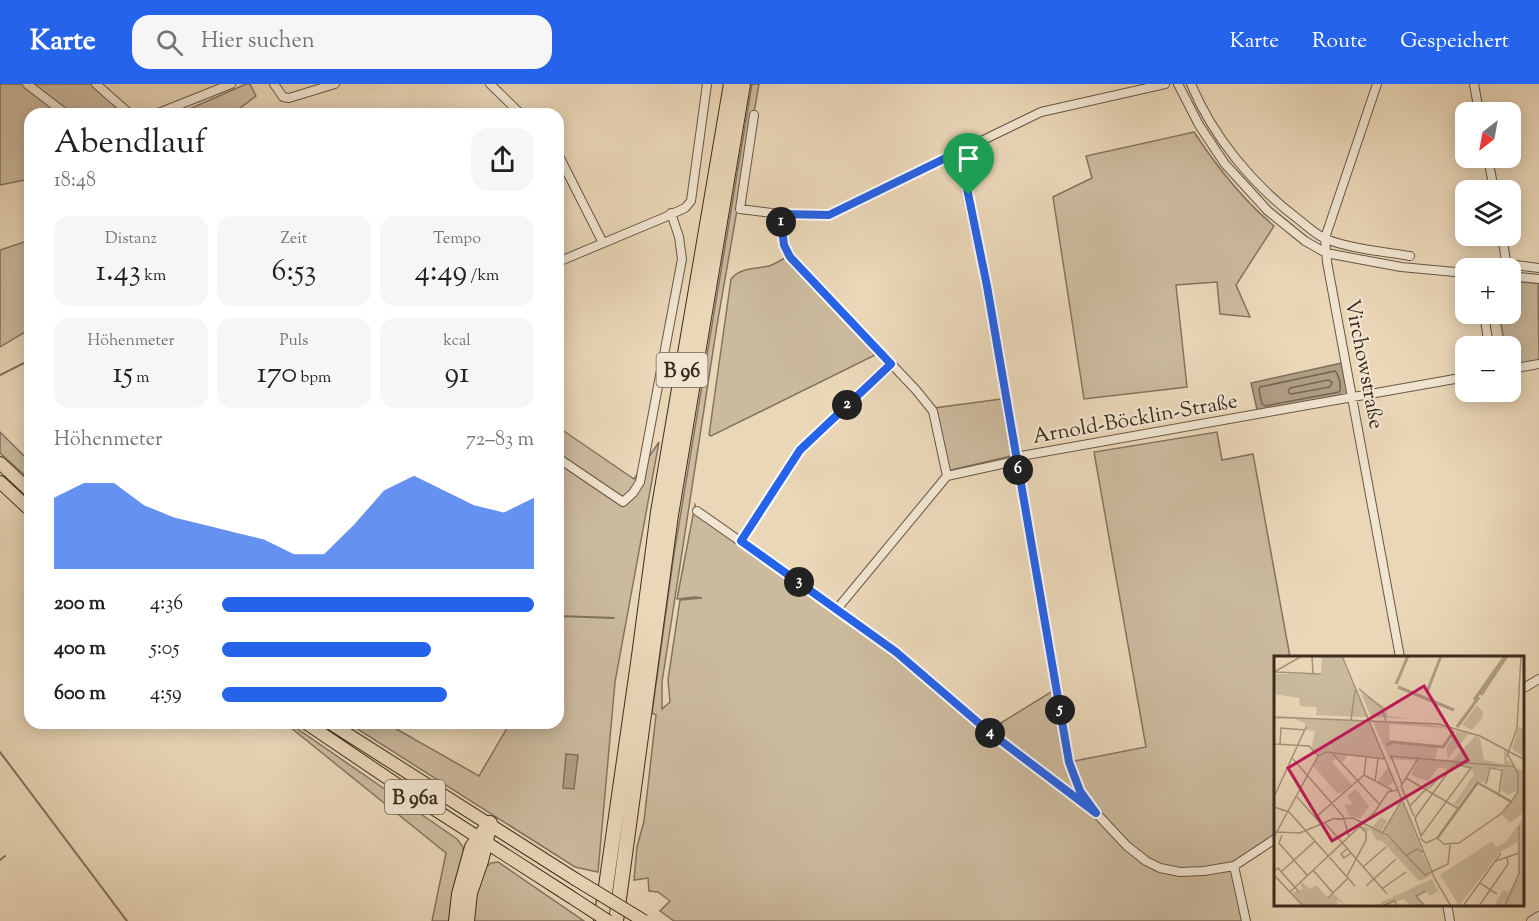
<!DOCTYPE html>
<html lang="de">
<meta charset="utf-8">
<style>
:root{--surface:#fff;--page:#f6f6f6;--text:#202124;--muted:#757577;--accent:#2563eb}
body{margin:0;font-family:"Sorts Mill Goudy",serif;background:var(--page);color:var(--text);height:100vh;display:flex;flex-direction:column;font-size:22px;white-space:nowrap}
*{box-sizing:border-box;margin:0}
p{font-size:20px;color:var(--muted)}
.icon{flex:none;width:33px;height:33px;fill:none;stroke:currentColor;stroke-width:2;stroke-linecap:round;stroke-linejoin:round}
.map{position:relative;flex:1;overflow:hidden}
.drawer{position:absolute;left:24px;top:24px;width:540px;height:621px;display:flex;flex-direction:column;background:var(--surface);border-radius:18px;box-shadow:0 3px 15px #0003}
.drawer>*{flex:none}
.needle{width:39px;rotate:211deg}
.buttons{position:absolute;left:1455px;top:18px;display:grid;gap:12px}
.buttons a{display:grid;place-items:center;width:66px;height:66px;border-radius:12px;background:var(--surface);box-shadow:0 3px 15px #0003;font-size:30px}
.pin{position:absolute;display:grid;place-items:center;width:51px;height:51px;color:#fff;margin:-62px -26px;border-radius:50% 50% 50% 0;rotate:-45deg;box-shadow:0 0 6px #0007}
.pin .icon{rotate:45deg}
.km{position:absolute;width:30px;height:30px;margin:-15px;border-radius:50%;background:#222;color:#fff;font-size:16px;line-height:30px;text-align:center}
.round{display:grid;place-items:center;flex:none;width:63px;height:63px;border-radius:18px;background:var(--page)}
.head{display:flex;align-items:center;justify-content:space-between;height:102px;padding:0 30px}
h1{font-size:33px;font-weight:600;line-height:45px}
.metrics{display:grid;grid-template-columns:repeat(3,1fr);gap:9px;height:102px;padding:6px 30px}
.metrics div{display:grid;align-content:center;border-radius:15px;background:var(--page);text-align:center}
.metrics b{font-size:30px;font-weight:600}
.metrics small{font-size:16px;font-weight:400}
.metrics p{font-size:16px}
.chart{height:168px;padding:12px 30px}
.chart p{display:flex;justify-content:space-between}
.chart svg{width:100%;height:108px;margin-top:6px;fill:var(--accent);opacity:.7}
ul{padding:0 30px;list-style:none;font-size:20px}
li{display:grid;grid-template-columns:96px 72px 1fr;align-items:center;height:45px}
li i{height:15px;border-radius:8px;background:var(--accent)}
header{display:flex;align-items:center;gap:36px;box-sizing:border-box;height:84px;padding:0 30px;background:var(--accent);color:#fff}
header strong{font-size:28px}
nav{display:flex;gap:33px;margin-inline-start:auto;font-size:21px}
.search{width:420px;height:54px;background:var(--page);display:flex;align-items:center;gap:15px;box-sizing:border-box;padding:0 21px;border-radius:18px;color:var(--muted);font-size:22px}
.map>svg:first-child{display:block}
.green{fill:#ccba9e;stroke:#84735e;stroke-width:1.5}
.water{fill:#af9d84;stroke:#81705b;stroke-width:1.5}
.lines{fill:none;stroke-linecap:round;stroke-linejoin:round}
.shore{stroke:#766451;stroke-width:1.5}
.stream{stroke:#81705b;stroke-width:2}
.street-casing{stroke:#685744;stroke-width:10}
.primary-casing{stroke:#3c2c1e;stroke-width:14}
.highway-casing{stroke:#3c2c1e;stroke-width:16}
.street{stroke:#f1e5d1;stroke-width:8}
.primary{stroke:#ead7b8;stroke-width:12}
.highway{stroke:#ead7b8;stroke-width:14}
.primary-bridge-casing{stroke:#3c2c1e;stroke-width:14;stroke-linecap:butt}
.primary-bridge{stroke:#ead7b8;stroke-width:12}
.route-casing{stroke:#fff;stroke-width:12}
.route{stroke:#2563eb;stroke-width:8}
.labels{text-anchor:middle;stroke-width:4.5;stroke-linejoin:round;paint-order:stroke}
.shield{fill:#f1e5d1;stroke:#726454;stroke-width:1.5}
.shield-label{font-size:20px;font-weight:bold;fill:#3c2c1e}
.street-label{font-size:21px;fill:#3c2c1e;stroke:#f1e5d1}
.inset-river{fill:none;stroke:#af9d84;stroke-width:3}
.inset-road{fill:none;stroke:#a4937a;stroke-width:1.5}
.view{fill:#c2185b;fill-opacity:0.15;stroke:#c2185b;stroke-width:3}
.inset-edge{fill:none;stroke:#3c2c1e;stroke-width:3}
</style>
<header>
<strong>Karte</strong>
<div class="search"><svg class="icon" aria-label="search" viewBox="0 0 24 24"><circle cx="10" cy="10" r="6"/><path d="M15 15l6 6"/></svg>Hier suchen</div>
<nav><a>Karte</a><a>Route</a><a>Gespeichert</a></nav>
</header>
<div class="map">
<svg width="1539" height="837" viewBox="0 0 1539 837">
<rect width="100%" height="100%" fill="#ead7b8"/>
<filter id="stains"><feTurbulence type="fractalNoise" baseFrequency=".00333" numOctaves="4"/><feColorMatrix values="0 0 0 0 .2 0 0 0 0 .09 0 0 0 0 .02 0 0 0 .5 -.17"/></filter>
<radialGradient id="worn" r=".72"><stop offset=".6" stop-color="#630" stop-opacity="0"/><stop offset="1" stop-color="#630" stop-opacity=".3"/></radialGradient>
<!-- green -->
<path class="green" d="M0,0H94L126,30H30V95L0,101Z
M246,0H250L256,12L232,30H178Z
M752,0H759L717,241L662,598V625L670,618L668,596L680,516L702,514L695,513L677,515L695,421L697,427L837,525L988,647L1056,605L1069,678L1146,663L1094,368L1217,348L1222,376L1253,370L1290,573H1275V755L1234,782L1246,837H674L660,827L670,817L658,808L649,807L648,794L634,796L637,763L644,737L656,631L652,629L674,470Z
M1194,48C1217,83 1242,115 1274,142L1236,201L1250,233L1220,230L1217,198L1176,201L1187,303L1084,315L1053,113L1092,94L1086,72Z
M30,156V245L0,263V166Z
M787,173L875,271L711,352L709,351L731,195C741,183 755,185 769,182C775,180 781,176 787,173Z
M1511,197L1538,199L1539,277L1511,282L1510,262H1505L1499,230H1510Z
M1001,315L1011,372L947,387L934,324Z
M558,343L634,395L659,358L615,598L598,788L575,783L348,639H386L479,692L510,639H558Z
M0,348L30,378V396L0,369Z
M285,639H289L457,755L463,763L464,773L486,783L491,779L498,778L584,837H432L446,769Z"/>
<!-- water -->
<path class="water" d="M1342,279L1349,313L1258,330L1251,299Z
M566,670L578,671L574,705L563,704Z"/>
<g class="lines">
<!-- shore -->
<path class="shore" d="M1335,287C1339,291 1342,304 1339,308L1265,322L1262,320L1259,306L1260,303Z
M1328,296L1332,298L1330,303L1291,310L1288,308L1290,304Z"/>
<!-- stream -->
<path class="stream" d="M0,291L30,276
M558,532L614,534
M0,668L127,837
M0,776L5,772"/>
<defs>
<path id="street" d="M27,0L66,30
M96,0L130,30
M274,0L283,13L289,14L335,0
M490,0L521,30
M1178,0L1199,41L1225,80L1268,127L1305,157L1326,169L1401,183L1466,189
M1191,0C1213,53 1253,101 1298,135C1307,142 1315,150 1324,154C1345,164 1386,168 1410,172
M1377,0L1325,154L1327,178L1400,573
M1474,0L1479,28
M156,30L231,0
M754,31L740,125L780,130L829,131L1041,28L1165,0
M958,68L987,202L1069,678L1080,707L1091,723
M558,70L603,159
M1488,74L1494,106
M780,130L784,161L790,173L916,306L933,327L947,392
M1502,152L1507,183
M558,178L663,134L685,124L691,117L707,0
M1498,184L1507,180L1539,184
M1510,192L1539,195
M1484,230L1489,262
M1510,285L1539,280
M558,374L623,418L633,409L640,398L682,175L679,153L671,129
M697,427L837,525L896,568L988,647L1096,729L1127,762L1146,777L1160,784L1180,788L1204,787L1234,782L1275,755
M741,457L800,366L891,280
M837,525L947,392L1011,378L1015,373L1466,293
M1522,605L1539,595
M1234,782L1246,837
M1447,820L1450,837
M1531,837L1539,832"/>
<path id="primary" d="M0,379L30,407
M0,398L30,426
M306,639L417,714L571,813
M330,639L575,795"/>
<path id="highway" d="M456,837L459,810L472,763L490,739
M467,837L470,809L481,777L489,744
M601,837L639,572L658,428L731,0
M616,837L671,431L743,0"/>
</defs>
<!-- street casing -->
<use href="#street" class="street-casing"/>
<!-- primary casing -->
<use href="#primary" class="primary-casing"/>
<!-- highway casing -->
<use href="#highway" class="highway-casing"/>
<!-- street -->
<use href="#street" class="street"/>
<!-- primary -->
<use href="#primary" class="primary"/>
<!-- highway -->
<use href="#highway" class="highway"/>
<defs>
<path id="primary-bridge" d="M575,795L644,837
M571,813L608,837"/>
</defs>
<!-- primary-bridge casing -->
<use href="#primary-bridge" class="primary-bridge-casing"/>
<!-- primary-bridge -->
<use href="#primary-bridge" class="primary-bridge"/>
</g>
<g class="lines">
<defs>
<path id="route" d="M958,68L961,75L987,202L1069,678L1080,707L1096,729L988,647L896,568L741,457L800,366L891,280L790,173L784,161L780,130L829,131Z"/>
</defs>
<!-- route casing -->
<use href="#route" class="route-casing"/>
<!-- route -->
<use href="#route" class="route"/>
</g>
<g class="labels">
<!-- shield labels -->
<g class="shield">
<rect x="656.5" y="269" width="51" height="34" rx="4.5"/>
<rect x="385" y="696" width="60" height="34" rx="4.5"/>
</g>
<g class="shield-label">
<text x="682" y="293">B 96</text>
<text x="415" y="720">B 96a</text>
</g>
<!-- street labels -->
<g class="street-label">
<text transform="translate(1365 280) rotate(79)" y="7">Virchowstraße</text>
<text transform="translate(1135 334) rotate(-10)" y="7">Arnold-Böcklin-Straße</text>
</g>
</g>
<!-- overview -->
<g transform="translate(1274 572)">
<rect width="250" height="250" fill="#ead7b8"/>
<path d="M48,0H67L93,61L42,59L43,51L26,50L25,42L0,38V18H47ZM87,37L111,51L114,60L138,63L97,61ZM203,49L209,56L208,62L198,74L188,69ZM0,63V62L78,64L96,67L110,98L147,194L156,214V218H149L158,219L145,225L108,185L102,184L97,173L92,176L87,170L97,173L107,161L113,165L107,176L134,200L110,176L128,147L120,125L115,130L103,126L114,111L111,103L73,99L69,106L63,101L58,106L78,129L64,138L39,110L44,100L37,93L41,75L31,74V67L21,63ZM99,66H140L180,73L115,68L116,84L164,92L161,103L179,104L201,80L206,82L210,104L230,108V94L233,95V104L241,110H226L250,114V157L236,167L228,159L243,138L242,135L234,139L227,134L228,112H215L212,126H201L183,150L180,148L200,119L197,112L179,107L172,117V112H164L154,125L141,121L137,118L144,105L117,103V107ZM245,70L250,74V101L238,93ZM183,75L195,78L174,102L172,92ZM82,133L95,150L86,163L74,159L71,149L79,148L73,140ZM250,161V250H220L229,234L235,237L244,219V186L226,196L185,250L166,219L215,187L219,185L222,191L232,186ZM158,223L164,235L156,240L152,235L143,238L150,250H137L130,243L109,250L106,247ZM28,226L36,233L42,229L54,242L60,238L72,250L62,243L65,250H30L18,237L29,233L26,228Z" fill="#ccba9e"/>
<path class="inset-river" d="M122,28L134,0M124,31L180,54M153,36L167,0M207,39L233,0M200,44L231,0M183,71L205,41M112,89L119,86L169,91L180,75"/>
<path class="inset-road" d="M38,0L39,18M68,0L161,223L177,250M0,16L28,0M1,16L47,18M85,33L108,52L112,65M0,61L164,68L206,80L251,104M77,64L81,34M0,88L35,90L44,100M6,88L7,72L31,74M233,97L244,117V136L237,146M59,98L106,149M44,100L52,96L110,103M233,100L243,72L247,0M19,103L69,160L75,180M180,108L197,112L147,180L141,162ZM90,119L118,134M132,122L185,153M101,126L104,103M128,128L117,100L241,111M212,128L216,112L228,114L225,137M155,132L168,118L171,119M0,141L32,71M23,141L48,169M136,150L154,131M0,151L15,156L81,230M140,160L127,130L145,101M42,161L90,119L92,102M61,163L79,162L113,179L151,219L174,208L176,189M51,167L113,238M3,176L26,177L61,162M109,176L127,146M8,179L5,187L33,219M0,181L44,100M146,182L152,187L163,182M164,182L204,127L237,146L228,157L185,187L170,188L163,182L203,126L237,145M73,193L67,198L70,202L77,197M133,199L143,193L149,196M222,205L245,197M89,211L112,191M39,214L59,237M0,215L4,212L25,236M7,216L41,185M0,219L29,250M73,220L92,184V177L86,170M206,227L223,238M92,230L122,203M109,232L132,216M16,236L100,157L114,136L123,134M54,242L74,222M109,250L120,245L124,250M151,250L142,240L152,235M189,250L227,197M205,250L234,208L233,201M231,250L245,217V170"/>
<path class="view" d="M150,30L194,104L58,185L14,112Z"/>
<rect width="250" height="250" class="inset-edge"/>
</g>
<rect width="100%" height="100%" filter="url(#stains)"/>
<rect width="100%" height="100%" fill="url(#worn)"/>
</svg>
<div class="buttons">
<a><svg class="needle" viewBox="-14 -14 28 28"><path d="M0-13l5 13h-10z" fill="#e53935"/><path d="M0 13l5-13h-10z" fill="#757577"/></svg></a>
<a><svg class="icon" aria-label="layers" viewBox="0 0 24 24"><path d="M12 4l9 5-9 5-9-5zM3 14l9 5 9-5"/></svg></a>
<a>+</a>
<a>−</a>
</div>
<div class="pin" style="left:969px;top:111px;background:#1e9e55"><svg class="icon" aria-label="arrive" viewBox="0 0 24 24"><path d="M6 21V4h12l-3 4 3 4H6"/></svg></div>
<b class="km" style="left:781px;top:138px">1</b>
<b class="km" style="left:847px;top:321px">2</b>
<b class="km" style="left:799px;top:498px">3</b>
<b class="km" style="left:990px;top:649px">4</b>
<b class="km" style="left:1060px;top:626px">5</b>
<b class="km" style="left:1018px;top:386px">6</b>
<section class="drawer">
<div class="head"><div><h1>Abendlauf</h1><p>18:48</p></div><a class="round"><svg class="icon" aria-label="share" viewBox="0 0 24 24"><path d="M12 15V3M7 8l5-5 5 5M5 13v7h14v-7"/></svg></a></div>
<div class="metrics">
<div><p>Distanz</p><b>1.43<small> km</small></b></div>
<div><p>Zeit</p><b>6:53</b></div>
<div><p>Tempo</p><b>4:49<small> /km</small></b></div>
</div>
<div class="metrics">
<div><p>Höhenmeter</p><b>15<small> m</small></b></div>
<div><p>Puls</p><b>170<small> bpm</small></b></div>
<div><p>kcal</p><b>91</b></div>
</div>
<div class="chart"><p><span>Höhenmeter</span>72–83 m</p>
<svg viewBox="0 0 160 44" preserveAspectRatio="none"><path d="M0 44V15L10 9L20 9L30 18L40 23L50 26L60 29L70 32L80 38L90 38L100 26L110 12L120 6L130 12L140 18L150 21L160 15V44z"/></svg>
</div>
<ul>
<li><b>200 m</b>4:36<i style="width:100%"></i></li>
<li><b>400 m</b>5:05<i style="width:67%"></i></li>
<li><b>600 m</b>4:59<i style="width:72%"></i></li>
</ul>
</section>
</div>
